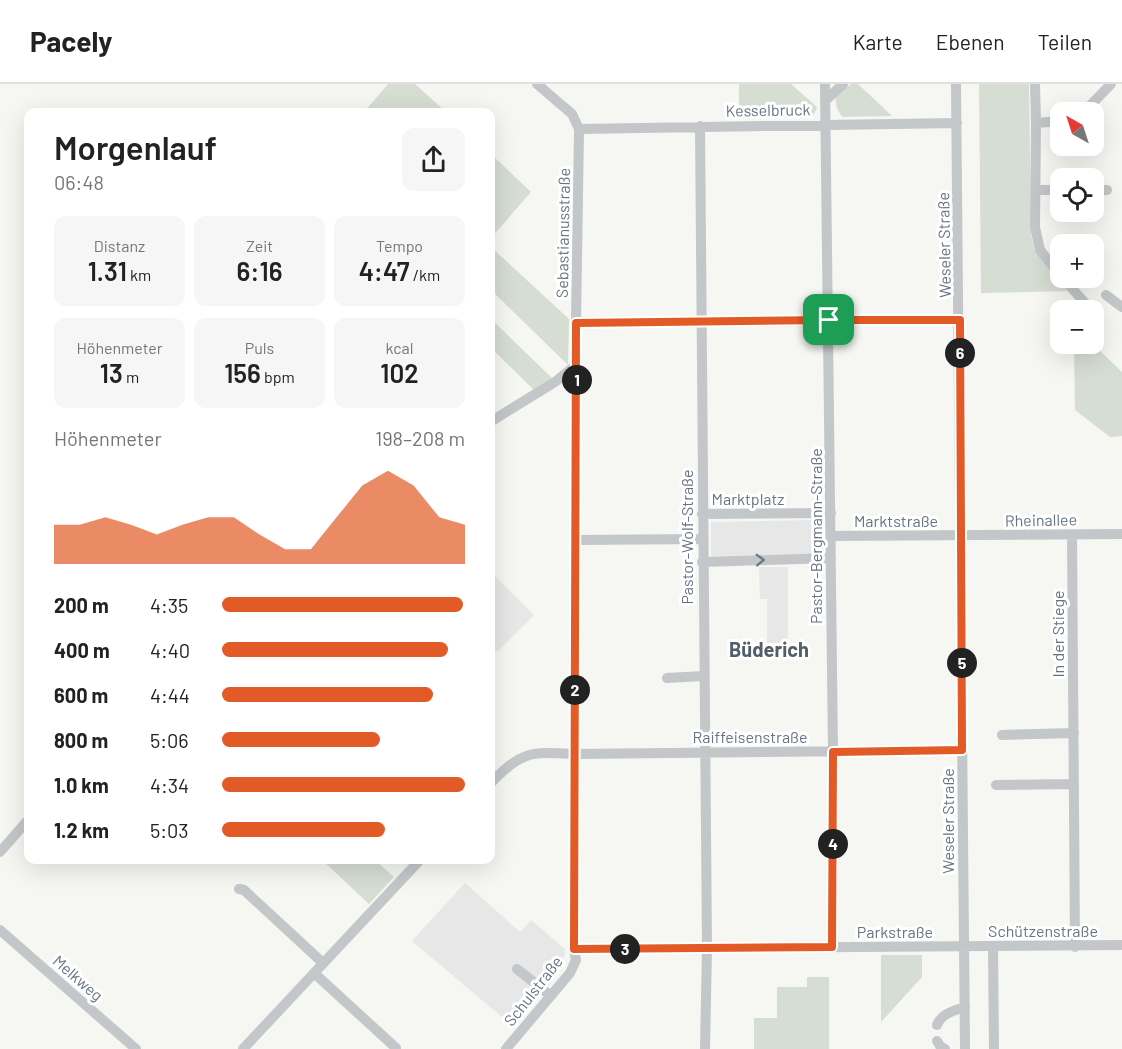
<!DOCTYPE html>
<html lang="de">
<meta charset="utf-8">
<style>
:root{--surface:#fff;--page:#f6f6f6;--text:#222;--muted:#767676;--line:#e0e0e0;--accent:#e25b26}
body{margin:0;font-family:Barlow,sans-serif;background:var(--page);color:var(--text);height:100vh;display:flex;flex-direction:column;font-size:22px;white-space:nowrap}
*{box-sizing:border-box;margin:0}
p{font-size:20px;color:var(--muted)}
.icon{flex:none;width:33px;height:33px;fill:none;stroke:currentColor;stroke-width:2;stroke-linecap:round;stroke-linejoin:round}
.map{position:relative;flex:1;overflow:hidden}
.sheet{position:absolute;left:24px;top:24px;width:471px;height:756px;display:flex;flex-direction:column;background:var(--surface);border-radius:12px;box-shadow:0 6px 24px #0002}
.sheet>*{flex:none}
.needle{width:39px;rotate:321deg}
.controls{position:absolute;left:1050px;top:18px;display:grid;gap:12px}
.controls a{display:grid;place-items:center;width:54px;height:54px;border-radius:12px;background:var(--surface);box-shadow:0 6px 24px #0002;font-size:30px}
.pin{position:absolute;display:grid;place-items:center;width:51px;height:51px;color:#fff;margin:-26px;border-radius:12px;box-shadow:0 3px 9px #0006}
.km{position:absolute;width:30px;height:30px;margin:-15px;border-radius:50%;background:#222;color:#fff;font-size:16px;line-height:30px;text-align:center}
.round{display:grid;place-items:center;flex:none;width:63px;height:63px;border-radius:12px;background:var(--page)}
.overview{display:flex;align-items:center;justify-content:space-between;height:102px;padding:0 30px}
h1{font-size:33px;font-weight:600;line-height:45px}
.stats{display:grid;grid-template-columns:repeat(3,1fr);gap:9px;height:102px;padding:6px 30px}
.stats div{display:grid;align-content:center;border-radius:12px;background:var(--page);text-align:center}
.stats b{font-size:26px;font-weight:600}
.stats small{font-size:16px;font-weight:400}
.stats p{font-size:16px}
.chart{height:168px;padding:12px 30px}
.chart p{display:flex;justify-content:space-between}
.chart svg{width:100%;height:108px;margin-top:6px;fill:var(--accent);opacity:.7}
ul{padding:0 30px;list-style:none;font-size:20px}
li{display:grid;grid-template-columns:96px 72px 1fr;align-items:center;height:45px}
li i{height:15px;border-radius:8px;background:var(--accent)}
header{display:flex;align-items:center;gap:36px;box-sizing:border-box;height:84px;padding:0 30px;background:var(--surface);border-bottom:2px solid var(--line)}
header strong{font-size:28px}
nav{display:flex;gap:33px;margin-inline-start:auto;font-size:21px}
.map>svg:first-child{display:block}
.built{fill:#e6e7e6}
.green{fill:#d6ddd3}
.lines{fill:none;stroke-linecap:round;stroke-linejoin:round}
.minor{stroke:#c3c7ca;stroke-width:10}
.oneway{stroke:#6a7887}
.route-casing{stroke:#fff;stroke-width:12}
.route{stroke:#e25b26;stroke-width:8}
.labels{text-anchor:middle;stroke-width:6;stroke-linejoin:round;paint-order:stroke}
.street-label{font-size:16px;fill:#657483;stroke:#fff}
.quarter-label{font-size:20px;font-weight:bold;fill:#535e68;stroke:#fff}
</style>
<header>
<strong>Pacely</strong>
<nav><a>Karte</a><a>Ebenen</a><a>Teilen</a></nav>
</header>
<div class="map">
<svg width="1122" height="965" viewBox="0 0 1122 965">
<rect width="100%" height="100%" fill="#f6f6f2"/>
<!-- built -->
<path class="built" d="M820,436V470L711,472V438Z
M759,483H788V559H767V515H760Z
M490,487L534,531L497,568L491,561Z
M465,799L520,848L531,836L565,865L564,874L554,895L515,944L412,857Z"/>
<!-- green -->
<path class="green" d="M388,0H415L446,28H364Z
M739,0H791L817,23L814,30L808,34H743L739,31Z
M851,0H858L892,32L843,33C837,28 833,16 838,9C841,6 847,3 851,0Z
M979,0H1029L1031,149L1034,165L1070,207L981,209Z
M491,70L531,108L491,154Z
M490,162L569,235L568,281L491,206Z
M490,234L553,295L535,307L491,264Z
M1074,260H1093L1122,288V352L1110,353L1075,326Z
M322,776H375L394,793L369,820Z
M881,871H922V893L881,938Z
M807,893H829V965H754V934H777V903H807Z"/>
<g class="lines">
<!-- minor -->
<path class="minor" d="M825,0L833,668L832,863
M956,0L965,965
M1035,0L1036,39L1035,143L1040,166L1060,191
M827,15L843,0
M1084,28L1111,0
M1036,39L1060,37
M700,42L707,864L705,965
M579,45L957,39
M1036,106H1060
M1094,106H1107
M1063,194L1091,226
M1106,211L1122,223
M576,239L960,236
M490,338L555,298L577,280
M702,430L831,429
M1072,451L1075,863
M831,452L1122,450
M576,456L702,455
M702,478L831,474
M667,594L703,592
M1002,651L1074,649
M490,700C522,666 531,668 575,670L962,666
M996,701L1074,700
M0,768L28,736
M239,805L244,806L323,879
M0,846L136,965
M993,862L994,965
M574,865L1122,861
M517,885L551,912
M314,889L396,964
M937,941C942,929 953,927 965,923
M937,957L940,962L945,965
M243,965L420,776
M506,965L570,889L576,876L574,865L576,239L579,45L572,30L537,0"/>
</g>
<!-- one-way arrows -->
<defs><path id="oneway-chevron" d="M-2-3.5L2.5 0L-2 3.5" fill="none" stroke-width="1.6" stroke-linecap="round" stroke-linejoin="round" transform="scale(1.5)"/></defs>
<use class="oneway" href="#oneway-chevron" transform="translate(760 476) rotate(-2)"/>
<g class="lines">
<defs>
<path id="route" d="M829,236H960L962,666L833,668L832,863L574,865L576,239Z"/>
</defs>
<!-- route casing -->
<use href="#route" class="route-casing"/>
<!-- route -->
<use href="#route" class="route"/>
</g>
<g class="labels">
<!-- street labels -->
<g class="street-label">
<text transform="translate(768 26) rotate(-1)" y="6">Kesselbruck</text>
<text transform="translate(563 149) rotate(-89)" y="6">Sebastianusstraße</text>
<text transform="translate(944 161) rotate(-91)" y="6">Weseler Straße</text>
<text x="748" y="421">Marktplatz</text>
<text transform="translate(1041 436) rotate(-1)" y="6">Rheinallee</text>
<text x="896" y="443">Marktstraße</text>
<text transform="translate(816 452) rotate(-90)" y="6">Pastor-Bergmann-Straße</text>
<text transform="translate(687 453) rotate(-90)" y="6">Pastor-Wolf-Straße</text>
<text transform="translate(1058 550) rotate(-90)" y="6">In der Stiege</text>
<text x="750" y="659">Raiffeisenstraße</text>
<text transform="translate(948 737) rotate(-90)" y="6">Weseler Straße</text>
<text x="1043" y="853">Schützenstraße</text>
<text x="895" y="854">Parkstraße</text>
<text transform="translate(78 894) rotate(41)" y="6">Melkweg</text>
<text transform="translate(533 907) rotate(-52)" y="6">Schulstraße</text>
</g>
<!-- quarter labels -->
<g class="quarter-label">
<text x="769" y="573">Büderich</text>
</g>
</g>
</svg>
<div class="controls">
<a><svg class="needle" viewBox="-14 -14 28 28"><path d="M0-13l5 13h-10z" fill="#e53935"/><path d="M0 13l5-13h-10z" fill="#767676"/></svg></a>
<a><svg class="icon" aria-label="locate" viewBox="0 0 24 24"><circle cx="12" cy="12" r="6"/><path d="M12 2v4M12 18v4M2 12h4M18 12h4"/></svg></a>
<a>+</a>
<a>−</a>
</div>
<div class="pin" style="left:829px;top:236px;background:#1e9e55"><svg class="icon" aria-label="arrive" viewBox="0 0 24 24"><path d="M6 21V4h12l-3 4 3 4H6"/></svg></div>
<b class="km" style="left:577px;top:296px">1</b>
<b class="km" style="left:575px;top:606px">2</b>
<b class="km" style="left:625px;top:865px">3</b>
<b class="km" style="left:833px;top:760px">4</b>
<b class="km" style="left:962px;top:579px">5</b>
<b class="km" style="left:960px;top:269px">6</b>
<section class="sheet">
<div class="overview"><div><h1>Morgenlauf</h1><p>06:48</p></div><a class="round"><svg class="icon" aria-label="share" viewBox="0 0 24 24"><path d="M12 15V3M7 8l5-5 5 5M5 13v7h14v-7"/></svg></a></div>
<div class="stats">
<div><p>Distanz</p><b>1.31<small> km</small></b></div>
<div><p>Zeit</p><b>6:16</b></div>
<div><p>Tempo</p><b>4:47<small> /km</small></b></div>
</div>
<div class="stats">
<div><p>Höhenmeter</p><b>13<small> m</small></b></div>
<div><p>Puls</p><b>156<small> bpm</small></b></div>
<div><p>kcal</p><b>102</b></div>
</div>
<div class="chart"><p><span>Höhenmeter</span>198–208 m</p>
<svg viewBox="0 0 160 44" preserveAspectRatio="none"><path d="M0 44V28L10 28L20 25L30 28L40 32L50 28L60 25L70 25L80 32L90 38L100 38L110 25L120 12L130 6L140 12L150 25L160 28V44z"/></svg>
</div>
<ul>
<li><b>200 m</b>4:35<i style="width:99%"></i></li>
<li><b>400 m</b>4:40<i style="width:93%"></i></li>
<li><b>600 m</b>4:44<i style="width:87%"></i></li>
<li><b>800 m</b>5:06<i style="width:65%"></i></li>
<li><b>1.0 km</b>4:34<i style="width:100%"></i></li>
<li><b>1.2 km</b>5:03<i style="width:67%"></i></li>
</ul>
</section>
</div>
